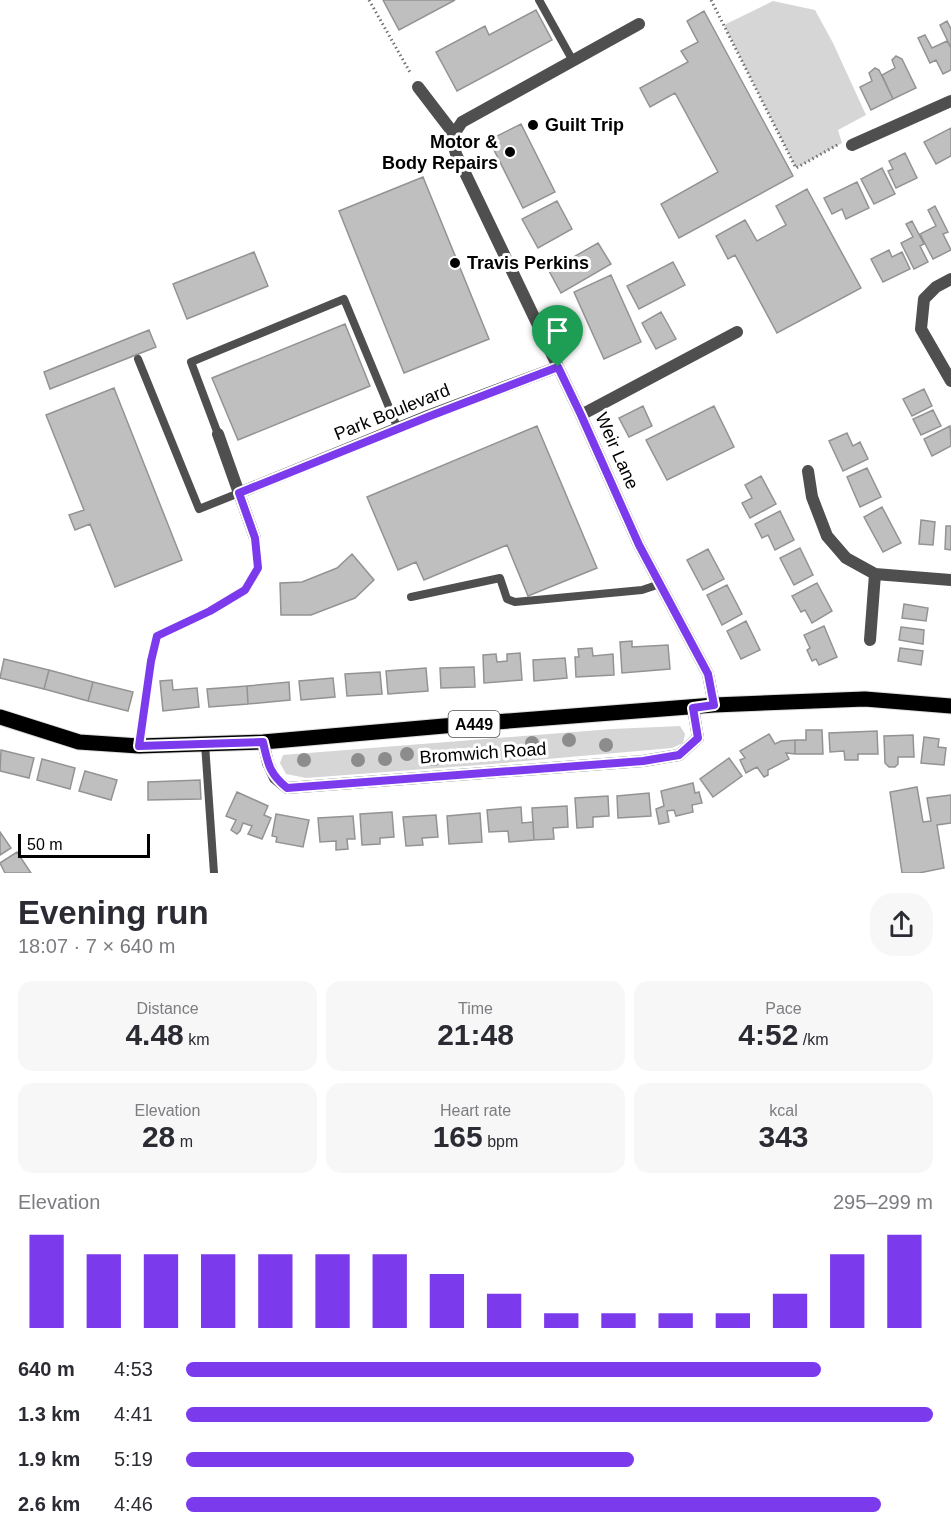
<!DOCTYPE html>
<meta charset="utf-8">
<style>
:root{--surface:#fff;--page:#f7f7f7;--text:#2b2b33;--muted:#7c7c81;--accent:#7c3aed}
body{margin:0;font-family:Helvetica,sans-serif;background:var(--page);color:var(--text);height:100vh;display:flex;flex-direction:column;font-size:22px;white-space:nowrap}
*{box-sizing:border-box;margin:0}
p{font-size:20px;color:var(--muted)}
.icon{flex:none;width:33px;height:33px;fill:none;stroke:currentColor;stroke-width:2;stroke-linecap:round;stroke-linejoin:round}
.map{position:relative;height:873px;overflow:hidden}
.panel{display:flex;flex-direction:column;background:var(--surface);flex:1}
.panel>*{flex:none}
.scale{position:absolute;left:18px;bottom:15px;width:132px;box-sizing:border-box;padding-left:6px;border:3px solid #000;border-top:0;font-size:16px;line-height:21px;white-space:nowrap;color:#000;-webkit-text-stroke:4px #fff;paint-order:stroke}
.pin{position:absolute;display:grid;place-items:center;width:51px;height:51px;color:#fff;margin:-62px -26px;border-radius:50% 50% 50% 0;rotate:-45deg;box-shadow:0 0 6px #0007}
.pin .icon{rotate:45deg}
.round{display:grid;place-items:center;flex:none;width:63px;height:63px;border-radius:24px;background:var(--page)}
.summary{display:flex;align-items:center;justify-content:space-between;height:102px;padding:0 18px}
h1{font-size:33px;font-weight:700;line-height:45px}
.metrics{display:grid;grid-template-columns:repeat(3,1fr);gap:9px;height:102px;padding:6px 18px}
.metrics div{display:grid;align-content:center;border-radius:15px;background:var(--page);text-align:center}
.metrics b{font-size:30px;font-weight:700}
.metrics small{font-size:16px;font-weight:400}
.metrics p{font-size:16px}
.chart{height:168px;padding:12px 18px}
.chart p{display:flex;justify-content:space-between}
.chart svg{width:100%;height:108px;margin-top:6px;stroke:var(--accent);stroke-width:6}
ul{padding:0 18px;list-style:none;font-size:20px}
li{display:grid;grid-template-columns:96px 72px 1fr;align-items:center;height:45px}
li i{height:15px;border-radius:8px;background:var(--accent)}
.map>svg:first-child{display:block}
.green{fill:#d6d6d6}
.building{fill:#bfbfbf;stroke:#939393;stroke-width:1.5}
.lines{fill:none;stroke-linecap:round;stroke-linejoin:round}
.primary-casing{stroke:#dbdbdb;stroke-width:17}
.path{stroke:#717171;stroke-width:3;stroke-dasharray:1.5 3;stroke-linecap:butt}
.lane{stroke:#4f4f4f;stroke-width:8}
.street{stroke:#4f4f4f;stroke-width:12}
.primary{stroke:#000;stroke-width:15}
.tree{fill:#8c8c8c}
.route-casing{stroke:#fff;stroke-width:12}
.route{stroke:#7c3aed;stroke-width:8}
.poi-dot{fill:#000;stroke:#fff;stroke-width:2}
.labels{text-anchor:middle;stroke-width:6;stroke-linejoin:round;paint-order:stroke}
.shield{fill:#fff;stroke:#4c4c4c;stroke-width:1.5}
.shield-label{font-size:16px;font-weight:bold;fill:#000}
.poi-label{font-size:18px;font-weight:bold;fill:#000;stroke:#fff;text-anchor:start}
.street-label{font-size:18px;fill:#000;stroke:#fff}
</style>
<div class="map">
<svg width="951" height="873" viewBox="0 0 951 873">
<rect width="100%" height="100%" fill="#fff"/>
<!-- green -->
<path class="green" d="M773,1L815,10L833,43L866,115L838,130L842,143L796,168L724,25Z
M680,726L685,734L683,743L672,748L492,764L306,778L286,774L280,763L283,755L612,729Z"/>
<!-- building -->
<path class="building" d="M383,0H455L399,30Z
M536,10L552,40L457,91L436,52L485,26L489,35Z
M704,11L793,176L679,238L661,204L718,172L675,93L650,107L640,88L688,62L681,51L698,42L687,21Z
M947,21L951,29V48L940,25Z
M925,35L932,48L947,41L951,48V70L943,74L936,60L930,63L918,38Z
M896,56L902,59L916,88L893,99L882,75L895,68L892,60Z
M875,68L879,70L893,99L871,110L860,87L872,81L869,73Z
M521,124L555,192L523,208L489,140Z
M951,128V156L936,164L924,142Z
M905,153L917,178L896,188L888,171L893,169L889,161Z
M882,168L895,194L874,204L861,179Z
M423,177L489,339L404,373L339,211Z
M857,182L869,208L846,219L842,209L832,214L824,198Z
M807,189L861,288L777,333L735,255L728,259L716,236L745,220L757,241L786,225L776,206Z
M557,201L572,229L538,248L522,219Z
M935,206L948,232L943,234L951,250L933,259L920,234L936,226L928,210Z
M912,221L924,244L920,246L928,262L914,269L901,243L913,237L906,224Z
M598,243L611,264L561,293L549,271Z
M889,250L892,257L902,252L910,269L883,282L871,259Z
M254,252L268,286L187,319L173,284Z
M673,262L685,285L639,309L627,286Z
M611,275L641,342L604,359L574,292Z
M661,312L676,339L656,349L642,323Z
M345,324L370,386L238,440L212,378Z
M149,330L156,347L50,389L44,372Z
M114,388L182,560L115,587L90,524L75,530L69,515L84,510L46,415Z
M924,389L932,406L912,416L903,399Z
M643,406L652,426L629,437L619,418Z
M714,406L734,447L667,480L646,440Z
M933,410L941,426L921,435L913,419Z
M537,426L597,568L528,596L507,545L424,580L416,562L398,570L367,497Z
M950,426L951,446L932,456L924,439Z
M847,433L853,446L860,442L868,459L843,471L829,441Z
M867,468L881,497L860,507L847,477Z
M761,476L776,504L750,518L742,503L752,498L745,485Z
M882,507L901,543L883,552L864,517Z
M780,511L794,540L775,550L768,535L762,538L755,524Z
M921,520L935,522L933,545L919,544Z
M946,526H951V550L945,549Z
M800,548L813,575L794,585L780,558Z
M708,549L724,579L703,590L687,560Z
M352,554L374,580L355,598L311,615H281L280,583L302,582L337,568Z
M817,583L832,611L812,623L805,610L801,612L792,596Z
M727,585L742,614L722,625L707,595Z
M904,604L928,608L926,621L902,618Z
M746,621L760,650L741,659L727,631Z
M824,626L837,657L819,665L816,659L812,661L807,650L810,648L804,635Z
M901,627L924,630L923,644L899,640Z
M632,641V647L668,645L670,669L622,673L620,642Z
M592,648L593,656L613,654L614,675L576,677L575,657H579L578,649Z
M900,648L923,651L921,665L898,661Z
M520,653L522,680L484,683L483,655L496,654L497,662L507,661V654Z
M565,658L567,678L534,681L533,660Z
M4,659L49,670L44,689L0,678Z
M474,667L475,687L441,688L440,668Z
M426,668L428,691L388,694L386,671Z
M49,670L93,682L88,701L44,689Z
M380,672L382,694L347,696L345,674Z
M333,678L335,697L301,700L299,681Z
M172,680L173,690L197,688L199,707L163,711L160,681Z
M93,682L133,692L128,711L88,701Z
M289,682L290,700L248,704L247,686Z
M247,686L248,704L209,707L207,689Z
M806,730H822L823,754H795V740H806Z
M877,731L878,754H858V760H845L844,751L830,752L829,733Z
M769,734L775,744L781,741L795,740V754L786,753L789,759L768,770V775L764,777L757,767L746,773L740,760L745,758L740,751Z
M913,735L914,757H898V764L895,767H889L885,763L884,736Z
M924,737L939,739L938,747L946,748L944,765L921,763Z
M1,750L34,758L29,778L0,771Z
M729,758L742,776L713,797L700,779Z
M42,759L75,768L70,789L37,780Z
M85,771L117,780L111,800L79,791Z
M200,780L201,799L148,800V782Z
M693,783L695,793L699,792L702,803L692,805L693,812L676,816L674,810L667,811L669,822L659,824L656,809L664,806L661,791Z
M917,787L923,822L931,821L927,798L951,795V823L937,825L944,868L919,873H902L890,792Z
M237,792L268,806L264,815L271,818L262,839L248,834L252,826L243,823L240,831L237,834L231,830L236,820L226,816Z
M649,793L651,816L618,818L617,796Z
M608,796L609,816L593,817V827L577,828L575,798Z
M567,806L568,827L553,828L554,839L534,840L532,808Z
M521,807L522,823L533,822L534,840L509,842L508,831L489,832L487,810Z
M392,812L394,837L380,838V844L362,845L360,814Z
M480,813L482,842L449,844L447,816Z
M276,814L309,820L303,847L276,842L277,837L272,836Z
M436,815L438,837L422,838L423,845L406,846L403,817Z
M353,816L355,839H347L348,849L336,850V841L320,842L318,818Z
M0,832L11,848L0,855Z
M17,852L31,873H5L0,863Z"/>
<g class="lines">
<defs>
<path id="primary" d="M0,717L79,742L139,746L263,742L444,726L714,705L865,699L951,706"/>
</defs>
<!-- primary casing -->
<use href="#primary" class="primary-casing"/>
<!-- path -->
<path class="path" d="M369,0L411,74
M711,0L796,168L839,144
M141,730L151,661L157,636L210,611L245,590L258,568L257,552"/>
<!-- lane -->
<path class="lane" d="M539,0L573,61
M138,359L199,509L239,493
M218,434L191,362L344,299L398,429
M411,597L500,578L507,599L515,602L642,590L660,584
M205,744L214,873"/>
<!-- street -->
<path class="street" d="M418,87L454,134L453,142L456,154L581,415L639,545L708,674L714,705
M454,134L462,122L639,24
M852,145L951,101
M951,279L936,287L924,299L921,329L951,381
M581,415L737,332
M218,434L255,538
M808,471L812,497L827,536L846,558L875,574L951,580
M239,493L430,415L558,367
M870,640L875,574
M263,742L268,763L275,778L287,788L643,761L679,755L698,738L693,708"/>
<!-- primary -->
<use href="#primary" class="primary"/>
</g>
<!-- trees -->
<g class="tree">
<circle cx="569" cy="740" r="7"/>
<circle cx="532" cy="743" r="7"/>
<circle cx="606" cy="745" r="7"/>
<circle cx="407" cy="754" r="7"/>
<circle cx="385" cy="759" r="7"/>
<circle cx="434" cy="759" r="7"/>
<circle cx="304" cy="760" r="7"/>
<circle cx="358" cy="760" r="7"/>
</g>
<g class="lines">
<defs>
<path id="route" d="M558,367L581,415L639,545L708,674L714,705L693,708L698,738L679,755L643,761L287,788C269,773 268,764 263,742L139,746L151,661L157,636L210,611L245,590L258,568L255,538L239,493L430,416Z"/>
</defs>
<!-- route casing -->
<use href="#route" class="route-casing"/>
<!-- route -->
<use href="#route" class="route"/>
</g>
<!-- markers -->
<g class="poi-dot">
<circle cx="533" cy="125" r="6"/>
<circle cx="510" cy="152" r="6"/>
<circle cx="455" cy="263" r="6"/>
</g>
<g class="labels">
<!-- shield labels -->
<rect class="shield" x="448.5" y="711" width="51" height="26" rx="4.5"/>
<g class="shield-label">
<text x="474" y="730">A449</text>
</g>
<!-- poi labels -->
<g class="poi-label">
<text x="545" y="131">Guilt Trip</text>
<text x="498" y="148" text-anchor="end">Motor &amp;<tspan x="498" dy="21">Body Repairs</tspan></text>
<text x="467" y="269">Travis Perkins</text>
</g>
<!-- street labels -->
<g class="street-label">
<text transform="translate(392 412) rotate(-22)" y="6">Park Boulevard</text>
<text transform="translate(617 451) rotate(66)" y="6">Weir Lane</text>
<text transform="translate(483 753) rotate(-4)" y="6">Bromwich Road</text>
</g>
</g>
</svg>
<div class="scale">50 m</div>
<div class="pin" style="left:558px;top:367px;background:#1e9e55"><svg class="icon" aria-label="arrive" viewBox="0 0 24 24"><path d="M6 21V4h12l-3 4 3 4H6"/></svg></div>
</div>
<section class="panel">
<div class="summary"><div><h1>Evening run</h1><p>18:07 · 7 × 640 m</p></div><a class="round"><svg class="icon" aria-label="share" viewBox="0 0 24 24"><path d="M12 15V3M7 8l5-5 5 5M5 13v7h14v-7"/></svg></a></div>
<div class="metrics">
<div><p>Distance</p><b>4.48<small> km</small></b></div>
<div><p>Time</p><b>21:48</b></div>
<div><p>Pace</p><b>4:52<small> /km</small></b></div>
</div>
<div class="metrics">
<div><p>Elevation</p><b>28<small> m</small></b></div>
<div><p>Heart rate</p><b>165<small> bpm</small></b></div>
<div><p>kcal</p><b>343</b></div>
</div>
<div class="chart"><p><span>Elevation</span>295–299 m</p>
<svg viewBox="0 0 160 44" preserveAspectRatio="none"><path d="M5 44V6M15 44V14M25 44V14M35 44V14M45 44V14M55 44V14M65 44V14M75 44V22M85 44V30M95 44V38M105 44V38M115 44V38M125 44V38M135 44V30M145 44V14M155 44V6"/></svg>
</div>
<ul>
<li><b>640 m</b>4:53<i style="width:85%"></i></li>
<li><b>1.3 km</b>4:41<i style="width:100%"></i></li>
<li><b>1.9 km</b>5:19<i style="width:60%"></i></li>
<li><b>2.6 km</b>4:46<i style="width:93%"></i></li>
</ul>
</section>
